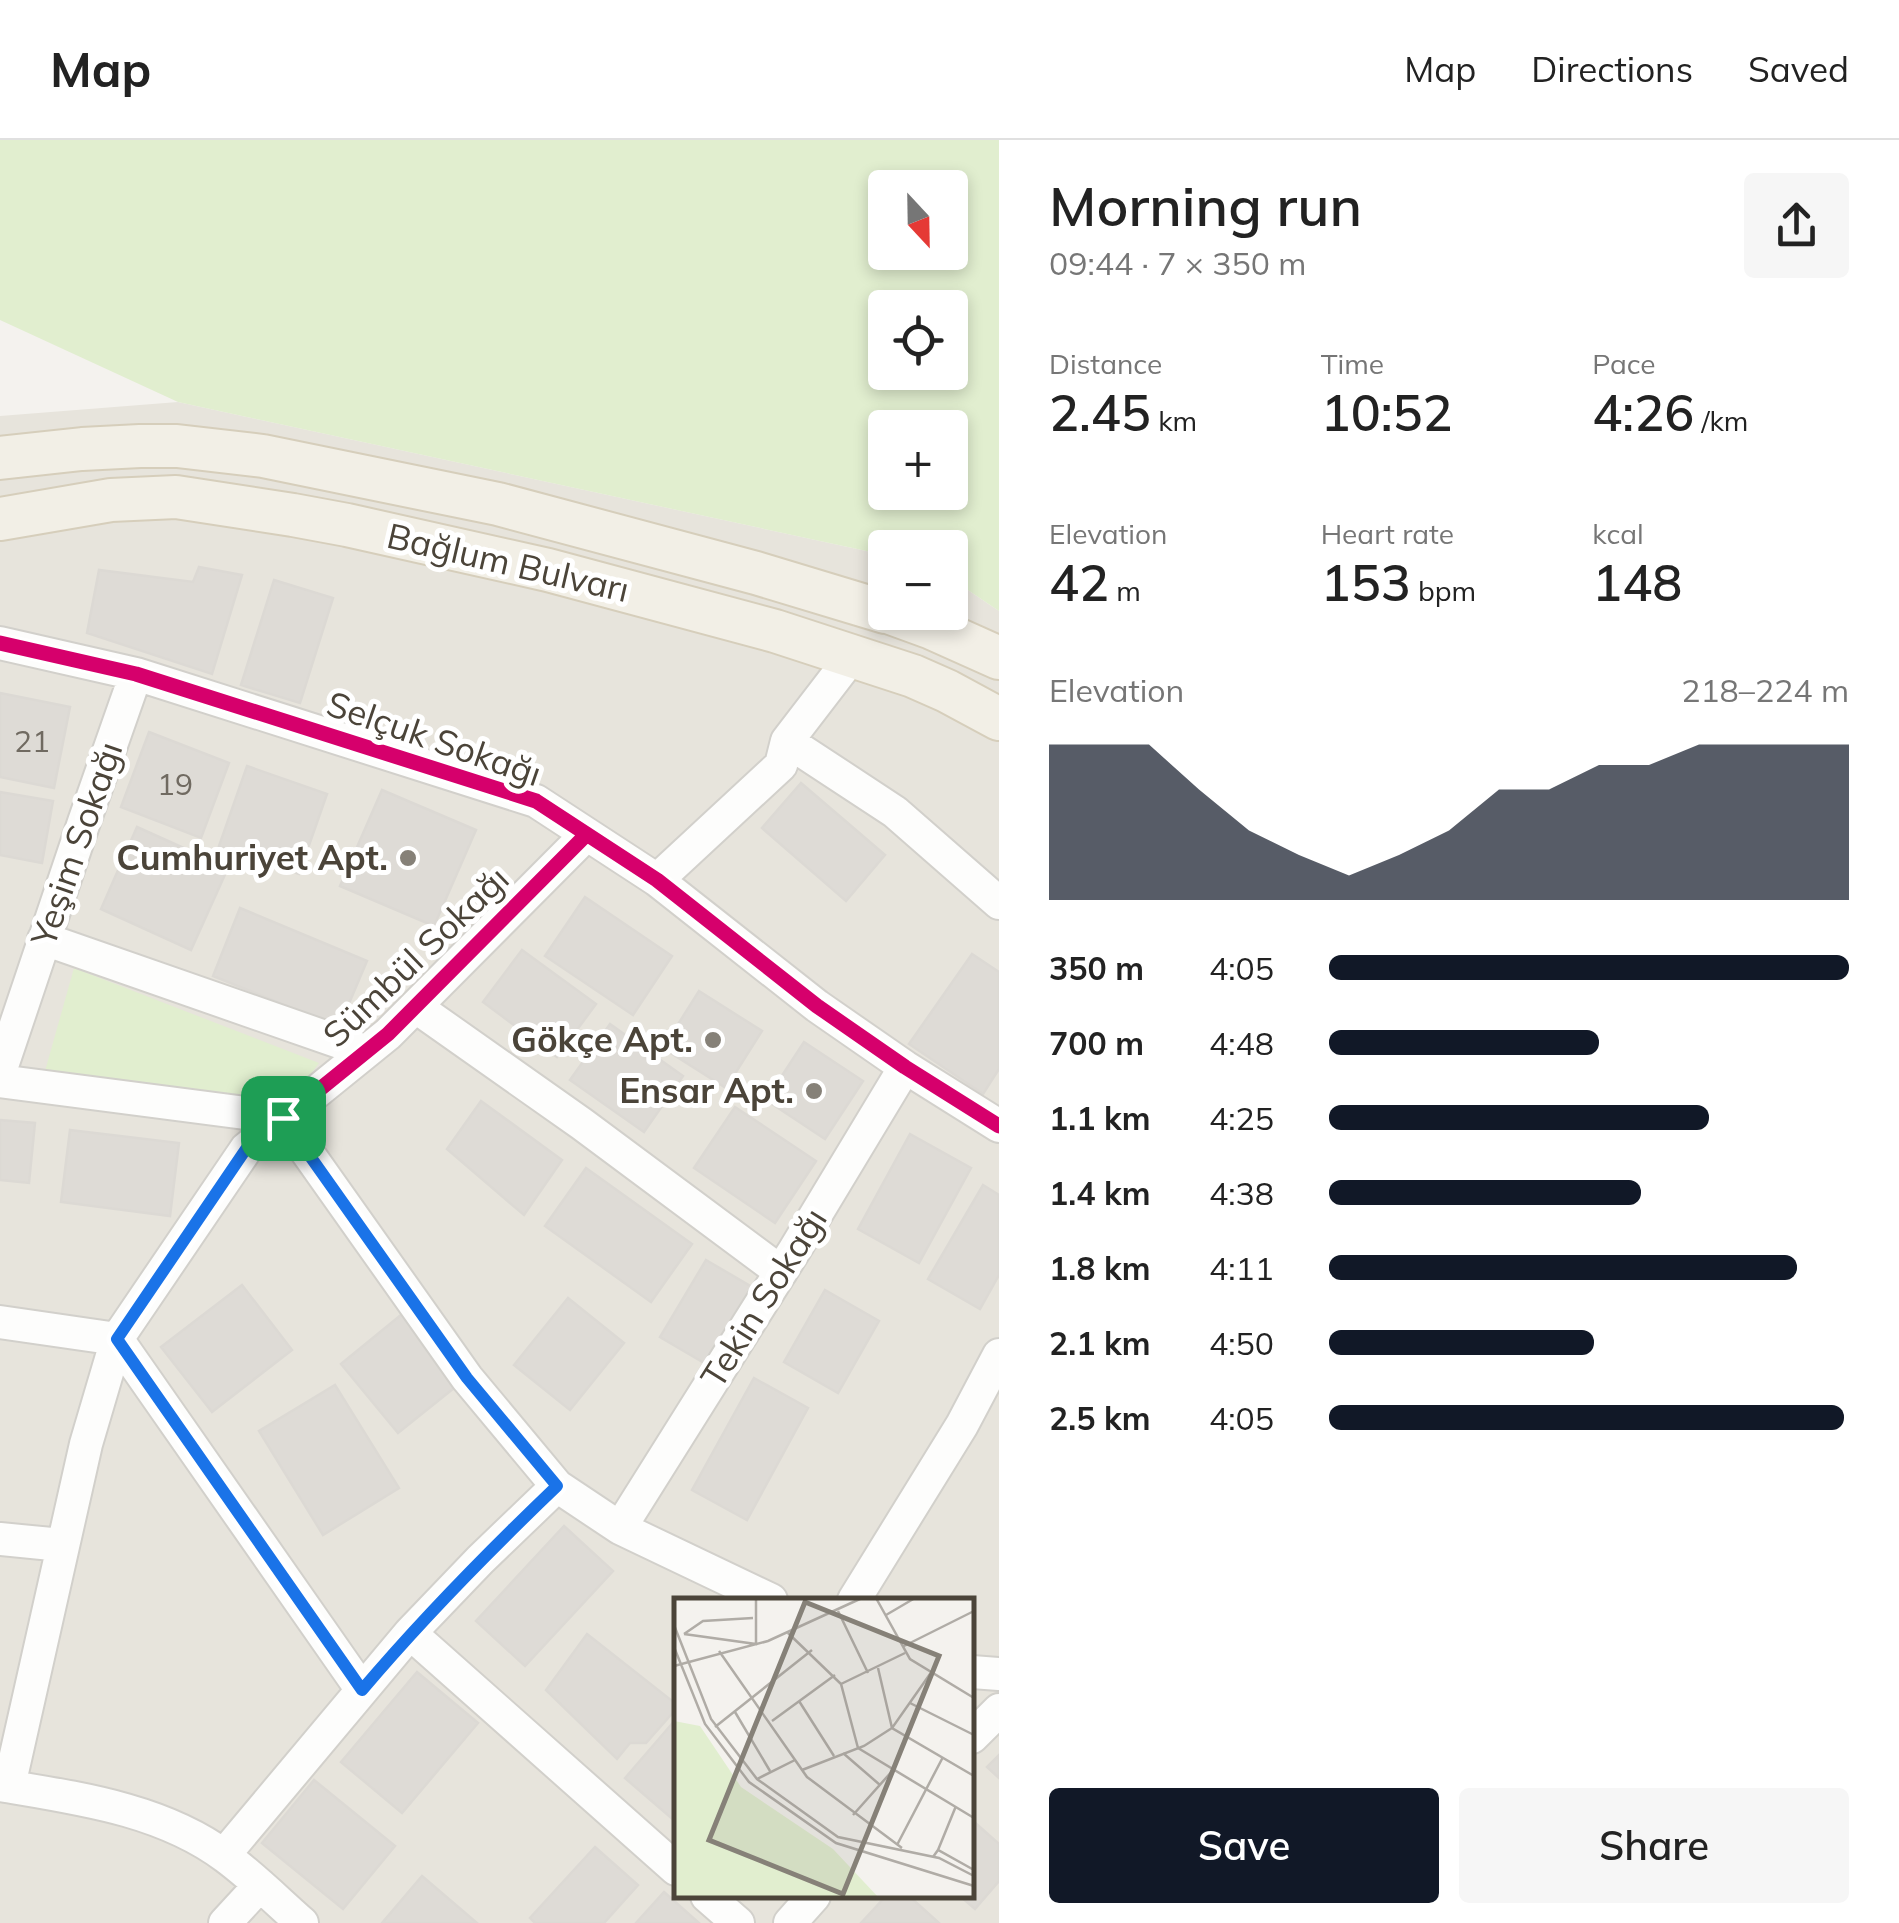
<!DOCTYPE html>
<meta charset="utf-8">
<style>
:root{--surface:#fff;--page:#f6f6f6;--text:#222;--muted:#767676;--line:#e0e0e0;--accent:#111827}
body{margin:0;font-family:Mulish,sans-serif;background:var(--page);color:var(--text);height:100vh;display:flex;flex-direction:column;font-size:38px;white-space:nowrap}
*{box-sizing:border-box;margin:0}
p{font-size:32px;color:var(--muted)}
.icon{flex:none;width:55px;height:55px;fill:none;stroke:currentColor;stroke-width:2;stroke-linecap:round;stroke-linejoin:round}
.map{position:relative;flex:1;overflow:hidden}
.drawer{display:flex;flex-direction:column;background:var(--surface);width:900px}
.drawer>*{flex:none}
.needle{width:65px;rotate:158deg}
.tools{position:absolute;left:868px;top:30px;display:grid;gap:20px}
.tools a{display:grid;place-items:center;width:100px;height:100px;border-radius:10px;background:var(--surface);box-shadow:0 5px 15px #0003;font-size:50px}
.pin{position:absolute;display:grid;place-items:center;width:85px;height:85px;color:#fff;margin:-42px;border-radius:20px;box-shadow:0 5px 15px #0006}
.round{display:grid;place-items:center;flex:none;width:105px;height:105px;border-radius:10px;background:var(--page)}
.summary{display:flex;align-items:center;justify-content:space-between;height:170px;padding:0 50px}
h1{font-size:55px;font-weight:600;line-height:75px}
.stats{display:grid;grid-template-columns:repeat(3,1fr);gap:15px;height:170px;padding:10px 50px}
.stats div{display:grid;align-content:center}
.stats b{font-size:50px;font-weight:600}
.stats small{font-size:28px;font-weight:400}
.stats p{font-size:28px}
.chart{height:280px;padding:20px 50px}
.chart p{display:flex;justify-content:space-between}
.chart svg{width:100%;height:180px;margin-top:10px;fill:var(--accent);opacity:.7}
.button{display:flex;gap:20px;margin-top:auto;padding:20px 50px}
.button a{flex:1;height:115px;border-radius:10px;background:var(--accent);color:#fff;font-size:40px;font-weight:600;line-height:115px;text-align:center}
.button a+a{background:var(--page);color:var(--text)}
ul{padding:0 50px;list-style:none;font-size:32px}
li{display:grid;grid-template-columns:160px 120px 1fr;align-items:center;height:75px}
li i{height:25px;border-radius:12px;background:var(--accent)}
header{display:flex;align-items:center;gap:60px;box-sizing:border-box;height:140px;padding:0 50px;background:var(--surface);border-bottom:2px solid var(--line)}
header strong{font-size:48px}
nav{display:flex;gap:55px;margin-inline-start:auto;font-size:35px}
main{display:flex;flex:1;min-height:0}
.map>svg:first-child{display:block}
.residential{fill:#e7e4dc;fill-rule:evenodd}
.green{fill:#e1eecf;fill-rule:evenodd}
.building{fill:#dedbd6;stroke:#dcd9d4;stroke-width:2.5}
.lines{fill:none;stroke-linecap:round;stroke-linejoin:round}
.minor-casing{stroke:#d2d0cb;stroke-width:36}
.major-casing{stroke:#d6cebb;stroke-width:46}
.minor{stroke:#fdfdfc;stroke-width:32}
.major{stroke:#f2efe6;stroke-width:42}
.cycleway-casing{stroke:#fff;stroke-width:21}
.cycleway{stroke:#d6006c;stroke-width:15}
.route-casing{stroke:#fff;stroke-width:20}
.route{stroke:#1a73e8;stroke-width:12}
.poi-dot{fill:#868178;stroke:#fff;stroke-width:4}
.labels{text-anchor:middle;stroke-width:10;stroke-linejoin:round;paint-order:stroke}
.number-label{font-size:30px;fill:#706a61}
.street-label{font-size:35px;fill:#4b4439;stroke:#fff}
.poi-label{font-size:35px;font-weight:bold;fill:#4b4439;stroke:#fff;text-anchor:end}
.inset-road{fill:none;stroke:#b0aca6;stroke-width:2.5}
.view{fill:#868178;fill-opacity:0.15;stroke:#868178;stroke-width:5}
.inset-edge{fill:none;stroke:#4b4439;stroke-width:5}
</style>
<header>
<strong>Map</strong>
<nav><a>Map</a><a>Directions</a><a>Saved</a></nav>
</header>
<main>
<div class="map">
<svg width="999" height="1783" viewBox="0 0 999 1783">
<rect width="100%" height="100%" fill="#f4f2ee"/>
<!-- residential -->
<path class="residential" d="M178,262L885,415V472H950V438L999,471V1783H0V276ZM676,1460H972V1756H676Z"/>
<!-- green -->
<path class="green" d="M0,0H999V471L950,438V408H885V415L178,262L0,180ZM885,48H950V112H885ZM885,168H950V232H885ZM885,288H950V352H885Z
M74,828L319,923L299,950L276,960L45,931Z"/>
<!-- building -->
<path class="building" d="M199,427L242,435L212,534L87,493L99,430L193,442Z
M274,440L333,458L300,563L241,545Z
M0,553L70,567L54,648L0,637Z
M149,592L229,623L201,698L121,667Z
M247,626L327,654L299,734L219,706Z
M801,643L885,715L846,761L762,688Z
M382,650L476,690L434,786L340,746Z
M0,652L53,661L42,723L0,715Z
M137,687L228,728L191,810L101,769Z
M585,757L672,816L633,875L545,816Z
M240,768L367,821L339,887L213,836Z
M522,810L596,864L557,917L483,862Z
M972,814L999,832V929L983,954L909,904Z
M699,851L762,891L726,948L663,908Z
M610,884L683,936L644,992L570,940Z
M804,902L863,941L825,999L766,960Z
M481,961L562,1020L524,1075L447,1009Z
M735,967L816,1021L775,1083L694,1028Z
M0,980L35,983L29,1043L0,1040Z
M70,990L179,1003L170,1076L61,1062Z
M910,994L971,1028L919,1123L858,1089Z
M586,1028L692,1104L651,1162L545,1086Z
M983,1045L999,1055V1135L980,1169L928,1139Z
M706,1120L752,1147L706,1224L660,1197Z
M242,1145L292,1210L212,1272L161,1207Z
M825,1150L879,1181L838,1253L784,1222Z
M568,1158L624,1203L570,1270L514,1225Z
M407,1170L464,1240L398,1293L341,1224Z
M754,1238L808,1268L747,1380L692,1350Z
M335,1245L399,1348L323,1395L259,1291Z
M564,1386L613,1431L525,1526L476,1481Z
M587,1494L676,1564V1569L646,1603H630L617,1619L546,1550Z
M417,1532L478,1583L402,1673L341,1622Z
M676,1579V1682L625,1638Z
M999,1615V1638L987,1627Z
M314,1640L395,1706L343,1769L262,1703Z
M972,1680L999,1704V1741L975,1769L960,1756H972Z
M595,1707L638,1745L604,1783H535L530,1778Z
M422,1736L477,1783H382Z
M664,1752L699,1783H636Z
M886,1756H909L939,1783H861Z"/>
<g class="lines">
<defs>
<path id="minor" d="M0,503L136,534L536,661L657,740L817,866L905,927L999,986
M787,601L895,672L999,763
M657,740L781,625L787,601L853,515
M44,799L365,911
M416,867L582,984L781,1132
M0,932L84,682L136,534
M0,941L283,978L467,1238L557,1346L620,1388L771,1460
M0,1182L117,1199L86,1304L9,1646
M620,1388L794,1111L905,927
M0,1399L62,1405
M854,1460L962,1285L999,1215
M410,1493L676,1729
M972,1532L999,1534
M362,1550L117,1199L246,1009L388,894L586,695
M972,1597L999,1570
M0,1645C77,1658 162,1669 226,1717C253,1737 277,1761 302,1783
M224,1715L410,1493L480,1420L557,1346
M707,1756L738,1783
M225,1783L260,1745
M790,1783L814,1756"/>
<path id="major" d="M0,318L82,309L140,306H177L263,316L498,364L756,433L885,472
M0,379L111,360L176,357L293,375L347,385L548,430L775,491L913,536L947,551L999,579
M888,472L932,488L999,518"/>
</defs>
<!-- minor casing -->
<use href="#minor" class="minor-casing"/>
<!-- major casing -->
<use href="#major" class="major-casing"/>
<!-- minor -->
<use href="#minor" class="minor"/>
<!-- major -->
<use href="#major" class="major"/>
<defs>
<path id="cycleway" d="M0,503L136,534L536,661L657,740L817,866L905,927L999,986
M362,1550L117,1199L246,1009L388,894L586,695"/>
</defs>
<!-- cycleway casing -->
<use href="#cycleway" class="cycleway-casing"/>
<!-- cycleway -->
<use href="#cycleway" class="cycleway"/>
</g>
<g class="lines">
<defs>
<path id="route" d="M283,978L467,1238L557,1346C489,1411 423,1478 362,1550L117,1199L246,1009Z"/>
</defs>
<!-- route casing -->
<use href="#route" class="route-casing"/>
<!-- route -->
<use href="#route" class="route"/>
</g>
<!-- markers -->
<g class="poi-dot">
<circle cx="408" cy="718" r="10"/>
<circle cx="713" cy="900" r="10"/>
<circle cx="814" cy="951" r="10"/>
</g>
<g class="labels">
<!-- number labels -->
<g class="number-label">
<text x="32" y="612">21</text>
<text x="175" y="655">19</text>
</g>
<!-- street labels -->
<g class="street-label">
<text transform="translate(508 423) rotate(13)" y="12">Bağlum Bulvarı</text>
<text transform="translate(434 599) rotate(19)" y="12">Selçuk Sokağı</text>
<text transform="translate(77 704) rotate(-71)" y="12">Yeşim Sokağı</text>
<text transform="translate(416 817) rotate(-44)" y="12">Sümbül Sokağı</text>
<text transform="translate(764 1158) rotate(-58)" y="12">Tekin Sokağı</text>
</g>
<!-- poi labels -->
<g class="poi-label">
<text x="388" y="730">Cumhuriyet Apt.</text>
<text x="693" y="912">Gökçe Apt.</text>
<text x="794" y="963">Ensar Apt.</text>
</g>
</g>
<!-- overview -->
<g transform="translate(674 1458)">
<rect width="300" height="300" fill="#f4f2ee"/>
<path d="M0,123L26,128L67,189L159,251L205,300H0Z" fill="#e1eecf"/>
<path class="inset-road" d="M202,0L236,61L300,100M164,13L194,75M212,17L241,0M0,27L37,121L83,181L164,239L265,260L300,278M114,35L167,86L184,150L300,220M10,36L82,46V0M10,36L29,23L79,20M0,49L31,126L75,184L162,245L300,288M228,49L300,13M45,53L133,179L228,250M0,68L94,43L188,0M256,76L218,130L300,178M167,86L231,55M125,103L160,158M236,105L300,137M61,114L96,173M98,123L161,77M41,129L138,52M169,155L206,187M128,172L190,148L218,130L204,70M83,181L121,162M179,217L220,171M223,247L269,159M264,252L282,208M259,259L264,252L300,272"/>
<path class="view" d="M131,4L265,58L169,296L35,242Z"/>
<rect width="300" height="300" class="inset-edge"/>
</g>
</svg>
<div class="tools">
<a><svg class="needle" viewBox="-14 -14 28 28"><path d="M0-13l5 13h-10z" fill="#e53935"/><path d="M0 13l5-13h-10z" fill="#767676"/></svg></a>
<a><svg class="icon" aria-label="locate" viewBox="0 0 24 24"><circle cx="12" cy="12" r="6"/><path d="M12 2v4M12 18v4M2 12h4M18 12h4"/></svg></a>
<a>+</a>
<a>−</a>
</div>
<div class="pin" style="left:283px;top:978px;background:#1e9e55"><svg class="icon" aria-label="arrive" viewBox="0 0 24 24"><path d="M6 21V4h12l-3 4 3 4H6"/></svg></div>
</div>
<section class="drawer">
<div class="summary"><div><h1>Morning run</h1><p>09:44 · 7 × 350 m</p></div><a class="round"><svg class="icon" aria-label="share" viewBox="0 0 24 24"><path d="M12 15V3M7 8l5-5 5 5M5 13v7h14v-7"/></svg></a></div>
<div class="stats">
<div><p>Distance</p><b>2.45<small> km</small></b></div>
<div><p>Time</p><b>10:52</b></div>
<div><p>Pace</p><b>4:26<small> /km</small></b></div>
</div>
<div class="stats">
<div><p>Elevation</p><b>42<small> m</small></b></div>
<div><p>Heart rate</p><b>153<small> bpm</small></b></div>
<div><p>kcal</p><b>148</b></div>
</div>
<div class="chart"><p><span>Elevation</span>218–224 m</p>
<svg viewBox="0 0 160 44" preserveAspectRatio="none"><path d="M0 44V6L10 6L20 6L30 17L40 27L50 33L60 38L70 33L80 27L90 17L100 17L110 11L120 11L130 6L140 6L150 6L160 6V44z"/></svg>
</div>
<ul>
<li><b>350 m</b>4:05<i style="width:100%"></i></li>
<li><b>700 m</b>4:48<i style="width:52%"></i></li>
<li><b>1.1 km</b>4:25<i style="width:73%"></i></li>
<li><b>1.4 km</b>4:38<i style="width:60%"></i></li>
<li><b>1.8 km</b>4:11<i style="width:90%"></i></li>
<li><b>2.1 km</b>4:50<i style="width:51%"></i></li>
<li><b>2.5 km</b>4:05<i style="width:99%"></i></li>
</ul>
<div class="button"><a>Save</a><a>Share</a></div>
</section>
</main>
